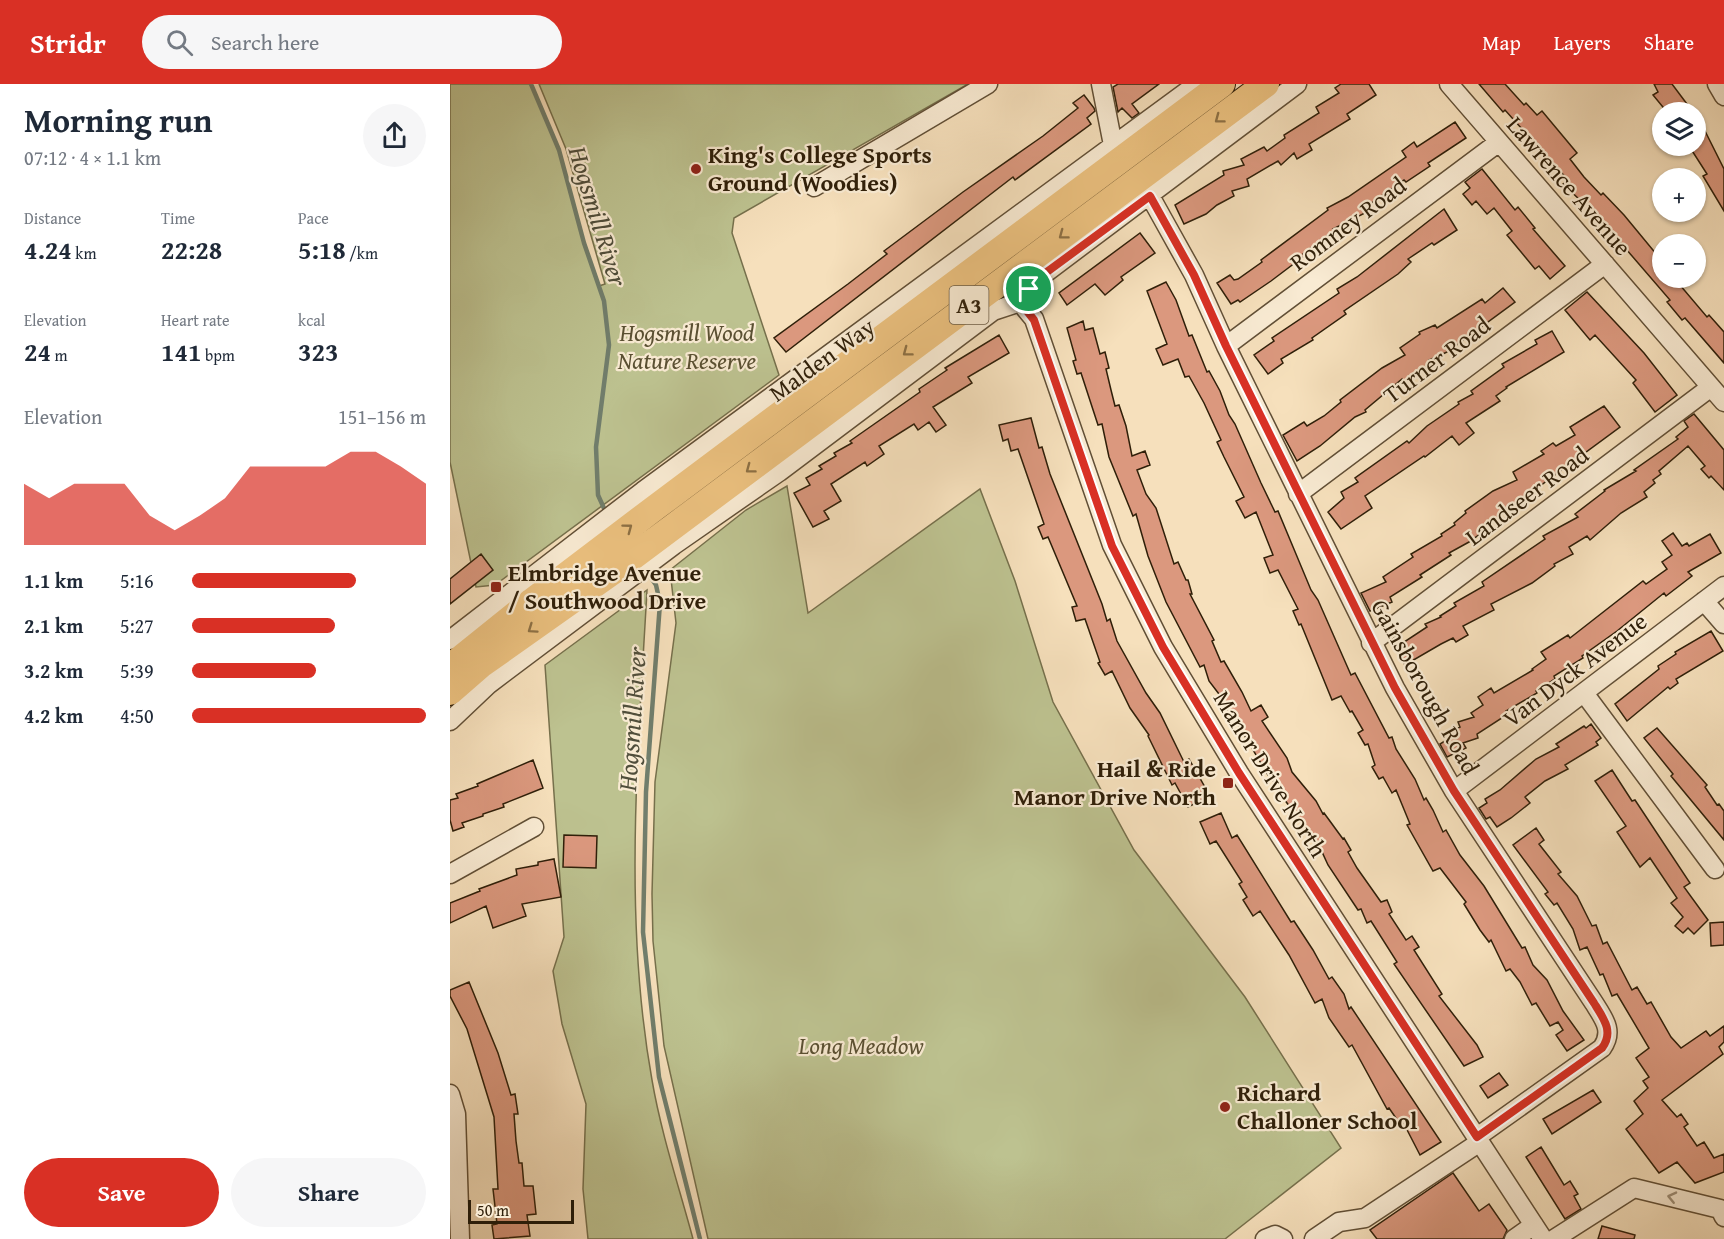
<!DOCTYPE html>
<meta charset="utf-8">
<style>
:root{--surface:#fff;--page:#f6f6f7;--text:#1f2937;--muted:#747a83;--accent:#d93025}
body{margin:0;font-family:"Gentium Book Plus",serif;background:var(--page);color:var(--text);height:100vh;display:flex;flex-direction:column;font-size:22px;white-space:nowrap}
*{box-sizing:border-box;margin:0}
p{font-size:20px;color:var(--muted)}
.icon{flex:none;width:33px;height:33px;fill:none;stroke:currentColor;stroke-width:2;stroke-linecap:round;stroke-linejoin:round}
.map{position:relative;flex:1;overflow:hidden}
.drawer{display:flex;flex-direction:column;background:var(--surface);width:450px}
.drawer>*{flex:none}
.buttons{position:absolute;left:1202px;top:18px;display:grid;gap:12px}
.buttons a{display:grid;place-items:center;width:54px;height:54px;border-radius:50%;background:var(--surface);box-shadow:0 2px 4px #0004;font-size:30px}
.scale{position:absolute;left:18px;bottom:15px;width:106px;box-sizing:border-box;padding-left:6px;border:3px solid #2f1f09;border-top:0;font-size:16px;line-height:21px;white-space:nowrap;color:#2f1f09;-webkit-text-stroke:4px #f9ebd3;paint-order:stroke}
.pin{position:absolute;display:grid;place-items:center;width:51px;height:51px;color:#fff;margin:-26px;border:3px solid #fff;border-radius:50%;box-shadow:0 2px 6px #0007}
.round{display:grid;place-items:center;flex:none;width:63px;height:63px;border-radius:32px;background:var(--page)}
.headline{display:flex;align-items:center;justify-content:space-between;height:102px;padding:0 24px}
h1{font-size:33px;font-weight:800;line-height:45px}
.figures{display:grid;grid-template-columns:repeat(3,1fr);gap:9px;height:102px;padding:6px 24px}
.figures div{display:grid;align-content:center}
.figures b{font-size:26px;font-weight:800}
.figures small{font-size:16px;font-weight:400}
.figures p{font-size:16px}
.chart{height:168px;padding:12px 24px}
.chart p{display:flex;justify-content:space-between}
.chart svg{width:100%;height:108px;margin-top:6px;fill:var(--accent);opacity:.7}
.cta{display:flex;gap:12px;margin-top:auto;padding:12px 24px}
.cta a{flex:1;height:69px;border-radius:36px;background:var(--accent);color:#fff;font-size:24px;font-weight:800;line-height:69px;text-align:center}
.cta a+a{background:var(--page);color:var(--text)}
ul{padding:0 24px;list-style:none;font-size:20px}
li{display:grid;grid-template-columns:96px 72px 1fr;align-items:center;height:45px}
li i{height:15px;border-radius:8px;background:var(--accent)}
header{display:flex;align-items:center;gap:36px;box-sizing:border-box;height:84px;padding:0 30px;background:var(--accent);color:#fff}
header strong{font-size:28px}
nav{display:flex;gap:33px;margin-inline-start:auto;font-size:21px}
.search{width:420px;height:54px;background:var(--page);display:flex;align-items:center;gap:15px;box-sizing:border-box;padding:0 21px;border-radius:33px;color:var(--muted);font-size:22px}
main{display:flex;flex:1;min-height:0}
.map>svg:first-child{display:block}
.green{fill:#bdc290;stroke:#76704c;stroke-width:1.5}
.lines{fill:none;stroke-linecap:round;stroke-linejoin:round}
.stream{stroke:#717e6c;stroke-width:4.5}
.building{fill:#db987e;stroke:#2f1f09;stroke-width:1.5}
.minor-casing{stroke:#614f36;stroke-width:21}
.highway-casing{stroke:#2f1f09;stroke-width:28}
.minor{stroke:#f9ebd3;stroke-width:18}
.highway{stroke:#ebc07e;stroke-width:26}
.oneway{stroke:#8d7044}
.oneway2{stroke:#9e8f78}
.route-casing{stroke:#fff;stroke-width:12}
.route{stroke:#d93025;stroke-width:8}
.poi-dot{fill:#8f2418;stroke:#f9ebd3;stroke-width:2}
.labels{text-anchor:middle;stroke-width:4.5;stroke-linejoin:round;paint-order:stroke}
.shield{fill:#f9ebd3;stroke:#6c5c46;stroke-width:1.5}
.shield-label{font-size:22px;font-weight:bold;fill:#2f1f09}
.poi-label{font-size:24px;font-weight:bold;fill:#2f1f09;stroke:#f9ebd3;text-anchor:start}
.street-label{font-size:24px;fill:#2f1f09;stroke:#f9ebd3}
.park-label{font-size:24px;font-style:italic;fill:#5a5032;stroke:#f9ebd3}
.water-label{font-size:26px;font-style:italic;fill:#504e3b;stroke:#f9ebd3}
</style>
<header>
<strong>Stridr</strong>
<div class="search"><svg class="icon" aria-label="search" viewBox="0 0 24 24"><circle cx="10" cy="10" r="6"/><path d="M15 15l6 6"/></svg>Search here</div>
<nav><a>Map</a><a>Layers</a><a>Share</a></nav>
</header>
<main>
<section class="drawer">
<div class="headline"><div><h1>Morning run</h1><p>07:12 · 4 × 1.1 km</p></div><a class="round"><svg class="icon" aria-label="share" viewBox="0 0 24 24"><path d="M12 15V3M7 8l5-5 5 5M5 13v7h14v-7"/></svg></a></div>
<div class="figures">
<div><p>Distance</p><b>4.24<small> km</small></b></div>
<div><p>Time</p><b>22:28</b></div>
<div><p>Pace</p><b>5:18<small> /km</small></b></div>
</div>
<div class="figures">
<div><p>Elevation</p><b>24<small> m</small></b></div>
<div><p>Heart rate</p><b>141<small> bpm</small></b></div>
<div><p>kcal</p><b>323</b></div>
</div>
<div class="chart"><p><span>Elevation</span>151–156 m</p>
<svg viewBox="0 0 160 44" preserveAspectRatio="none"><path d="M0 44V19L10 25L20 19L30 19L40 19L50 32L60 38L70 32L80 25L90 12L100 12L110 12L120 12L130 6L140 6L150 12L160 19V44z"/></svg>
</div>
<ul>
<li><b>1.1 km</b>5:16<i style="width:70%"></i></li>
<li><b>2.1 km</b>5:27<i style="width:61%"></i></li>
<li><b>3.2 km</b>5:39<i style="width:53%"></i></li>
<li><b>4.2 km</b>4:50<i style="width:100%"></i></li>
</ul>
<div class="cta"><a>Save</a><a>Share</a></div>
</section>
<div class="map">
<svg width="1274" height="1155" viewBox="0 0 1274 1155">
<rect width="100%" height="100%" fill="#f6e0bc"/>
<filter id="stains"><feTurbulence type="fractalNoise" baseFrequency=".00333" numOctaves="4"/><feColorMatrix values="0 0 0 0 .2 0 0 0 0 .09 0 0 0 0 .02 0 0 0 .5 -.17"/></filter>
<radialGradient id="worn" r=".72"><stop offset=".6" stop-color="#630" stop-opacity="0"/><stop offset="1" stop-color="#630" stop-opacity=".3"/></radialGradient>
<!-- green -->
<path class="green" d="M0,0H81L109,66L134,159L149,202L155,200L116,65L89,0H518L284,134L282,149L329,291L45,501L26,503L0,378Z
M337,402L358,529L530,405L565,497L603,618L684,766L795,913L891,1064L775,1155H258L214,962L203,857L202,810L205,698L226,539L220,486L296,426Z
M197,506C188,668 173,835 202,996C211,1049 229,1103 243,1155H138L133,1105L136,1020L112,940L103,887L114,853L95,581Z"/>
<g class="lines">
<!-- stream -->
<path class="stream" d="M81,0L109,66L134,159L154,217L159,261L146,363L148,411L157,431
M196,487L206,501L210,519L196,708L193,848L209,993L250,1155"/>
</g>
<!-- building -->
<path class="building" d="M668,0H709L682,20L689,29L682,34L672,24L668,28L663,3Z
M891,0H919L926,11L897,30L900,35L859,60L862,66L847,75L844,69L831,81L828,77L797,95L799,102L782,107L784,112L767,121L756,130L734,140L725,121L774,91L773,87L794,81L791,75L814,63L817,67L835,54L834,51L869,29L866,23L889,9L885,4Z
M1029,0H1055L1074,21L1076,19L1087,31L1092,27L1127,69L1120,75L1134,93L1151,111L1153,109L1174,131L1212,177V194H1224L1257,233L1259,231L1274,248V279L1235,234L1232,236L1217,218L1220,216L1132,114L1130,116L1113,100L1118,96L1055,26L1053,28Z
M1204,0H1222L1243,28H1217L1203,11L1208,8Z
M634,11L644,24L645,27L637,34L641,40L565,96L563,93L336,268L324,254L398,200L437,170L434,167L513,108L593,52L628,24L623,19Z
M1005,38L1016,54L978,79L980,82L956,98L954,96L913,125L915,129L883,145L885,147L869,157L853,170L854,172L821,197L790,218L788,216L781,220L767,199L780,191L784,196L788,195L812,178L811,176L878,126L877,124L898,113L956,73L952,67L964,58L967,63Z
M1253,43L1274,85V127L1253,92L1257,90L1239,62H1245V47Z
M1032,85L1065,126L1068,123L1085,144L1083,145L1115,182L1100,195L1089,182L1085,185L1076,174L1057,151L1062,147L1044,124L1037,130L1026,117L1022,121L1013,110L1020,104L1015,98Z
M994,125L1007,146L984,161L982,159L958,175L961,178L948,190L894,227L896,230L862,254L863,256L831,275L833,279L818,290L804,271L824,257L822,254L889,209L887,205L907,193Z
M690,149L705,169L671,193L673,196L655,211L645,200L617,221L609,209Z
M716,198L726,216L739,252L742,251L757,288L759,287L770,307L779,331L785,340L811,399L825,428L828,427L861,506L868,516L901,591L905,589L939,654L942,653L946,665L965,695L974,716L976,714L983,726L993,748L996,746L1010,771L1034,802L1072,864L1075,863L1083,881L1097,896L1113,927L1134,956L1117,967L1106,951L1113,946L1108,938L1100,942L1086,919L1082,921L1070,898L1060,885L1056,887L1041,856L1039,858L1030,846L1014,820L1016,818L990,784L983,787L957,741L960,740L946,706L942,709L933,693L929,695L922,683L925,681L918,660L915,661L908,649L913,646L902,627L900,628L891,612L882,616L851,540L849,541L843,527L848,525L828,486L820,489L814,474L823,471L806,428L795,434L786,417L794,413L774,373L767,358L771,356L754,319L739,292L735,293L728,275L713,281L706,265L717,260L697,207Z
M1053,204L1065,218L997,268L979,276L981,279L953,298L952,295L915,326L916,328L905,333L870,362L847,377L833,351L854,338L857,342L874,332L891,318L890,316L932,284L955,271L950,264L970,250L969,248L985,241L987,244L1032,215L1035,219Z
M1137,208L1194,269L1227,311L1205,328L1183,299L1186,296L1145,251L1140,256L1115,226Z
M633,237L635,246L643,244L650,270L655,268L659,284L656,285L661,306L665,322L669,321L676,342L682,372L695,367L700,381L687,386L696,410L706,424L724,480L728,478L736,496H738L742,510H740L764,556L762,557L771,578L774,577L792,608L801,627L811,621L818,633L812,637L837,674L842,688L866,717L873,730L874,729L893,755L894,754L901,766L898,768L907,784L931,818L937,816L942,828L939,830L956,856L962,852L969,863L964,866L992,910L989,912L1027,961L1033,973L1014,982L944,880L947,878L921,837L917,839L911,825L908,826L878,781L872,768L827,705L820,690L818,691L781,629L779,630L772,614L759,597L754,581L750,583L716,518L698,472L686,430L683,432L659,373L652,340L648,341L631,289L627,290L623,277L626,276L617,244Z
M1102,247L1114,268L1056,303L1057,304L1046,312L1050,317L1016,339L1024,349L1009,361L1002,352L975,373L974,372L915,412L922,424L891,445L878,428L894,414L891,408L908,398L905,394L957,357L959,359L977,342L1009,320L1008,318L1023,310L1021,307L1054,283L1052,280L1087,260L1085,256Z
M549,251L559,269L518,293L522,299L483,323L496,341L486,348L479,338L468,346L464,340L429,362L434,370L417,382L415,378L381,400L391,417L374,427L379,435L363,443L344,409L360,401L356,394L372,385L369,382L386,372L384,369L402,359L400,357L470,308L469,305L497,286L495,284Z
M1154,322L1170,343L1086,405L1088,408L1064,421L1028,448L1030,450L1019,458L999,469L1001,471L970,491L972,493L940,513L942,518L920,527L911,509L936,498L933,493L963,473L961,470L992,452L991,450L1005,441L1004,439L1016,429L1015,427L1043,407L1067,396L1063,388L1094,370L1091,367L1103,359L1106,362L1125,351L1120,343Z
M1244,330L1274,366V406L1261,392L1259,394L1251,385L1255,382L1238,362L1209,387L1211,390L1203,396L1205,399L1194,408L1197,413L1171,429L1140,456L1137,452L1119,463L1123,470L1104,480L1105,482L1082,499L1041,520L1044,526L1013,542L1018,551L1006,558L1003,554L991,560L955,581L945,564L977,543L975,540L991,533L990,532L1006,522L1004,519L1034,502L1032,498L1095,455L1093,452L1128,433L1125,430L1155,407L1154,406L1186,387L1184,386L1228,355L1226,353L1238,343L1234,337Z
M581,334L589,364L592,363L600,390L652,520L657,537L660,535L667,557L696,609L710,629L734,678L739,675L760,712L738,723L725,699L722,701L698,652L699,651L680,624L662,587L655,591L648,579L650,578L635,535L626,537L622,523L627,522L598,453L593,455L588,443L594,440L568,365L561,367L558,355L553,357L549,341Z
M1223,449L1232,462L1237,459L1239,462L1260,450L1271,469L1238,488L1242,492L1216,512L1214,509L1167,547L1132,572L1133,574L1104,592L1105,595L1086,607L1087,609L1056,627L1058,630L1027,650L1028,654L1013,659L1016,664L997,673L990,660L995,657L992,651L1010,643L1008,638L1024,633L1021,629L1033,621L1028,613L1041,604L1044,609L1083,586L1082,585L1096,575L1091,568L1118,551L1120,554L1193,497L1196,500L1217,485L1212,478L1222,471L1212,457Z
M31,470L43,486L0,520V495Z
M1261,547L1273,567L1226,595L1228,599L1220,605L1218,603L1177,637L1165,620L1209,585L1208,582L1226,570L1225,568Z
M1141,640L1151,654L1146,658L1148,661L1115,681L1118,685L1095,697L1075,713L1080,719L1061,734L1047,743L1040,733L1036,735L1029,724L1037,719L1035,715L1050,706L1086,675L1109,663L1106,660L1134,642L1136,644Z
M1207,644L1257,701L1255,703L1267,721L1269,720L1274,727V756L1221,692L1223,690L1194,654Z
M83,676L93,704L53,720L54,723L33,730V732L12,739L14,743L3,747L0,736V716L8,714L6,710L28,702L27,700Z
M1162,686L1182,717L1185,716L1240,799L1234,803L1258,836L1244,850L1238,844L1233,849L1225,842L1233,833L1221,819L1227,814L1200,774L1190,783L1167,748L1176,742L1145,697Z
M771,729L782,754L787,751L841,838L844,837L863,866L879,895L882,893L894,910L899,925L901,923L991,1058L970,1071L953,1038L950,1040L939,1024L937,1025L902,961L899,963L879,934L872,915L865,919L839,871L810,827L803,832L793,816L797,813L789,800L792,798L766,757L760,760L750,738Z
M1086,744L1094,756L1089,760L1111,788L1108,790L1127,812L1142,842L1146,841L1153,860L1157,858L1182,906L1187,903L1197,920L1201,918L1221,953L1231,964L1256,947L1260,952L1274,942V958L1269,963L1273,970L1212,1016L1227,1033L1231,1030L1238,1040L1234,1043L1247,1062L1254,1058L1264,1074L1274,1070V1088L1245,1099L1227,1078L1209,1089L1176,1045L1193,1030L1184,1017L1198,1004L1193,997L1199,993L1186,974L1199,964L1167,910L1162,912L1153,890L1150,891L1137,863L1130,866L1123,845L1107,819L1104,821L1095,810L1098,808L1063,761Z
M114,751L147,752L146,784L113,783Z
M104,775L111,813L72,820L76,832L43,844L36,822L0,839V819L30,807L29,805L67,791L66,785L88,781V778Z
M1274,838V861L1261,862L1260,839Z
M19,898L48,969L61,1011L65,1010L68,1030H64L66,1057L69,1079H72L74,1102H83L86,1130L77,1131L80,1152L44,1155L42,1141L47,1140L43,1105H48L44,1033L17,945L0,912V906Z
M1049,989L1058,1001L1038,1014L1030,1002Z
M1143,1006L1151,1018L1102,1050L1093,1035Z
M1091,1063L1114,1101L1120,1097L1128,1110L1124,1112L1131,1125L1115,1135L1076,1073Z
M1003,1089L1029,1127L1039,1120L1057,1146L1053,1155H927L920,1146Z
M1152,1142L1185,1151L1184,1155H1148Z"/>
<g class="lines">
<defs>
<path id="minor" d="M651,0L663,61
M999,0L1274,318
M1267,0L1274,12
M364,103L538,0
M700,112L744,191L776,262L945,604L1004,707L1144,919C1154,935 1164,947 1152,964L1027,1053
M570,218L584,235L662,461L713,563L789,689L1093,1155
M776,262L1049,58
M848,410L1155,180
M1254,517L1274,540
M0,556L193,407L747,0
M921,559L1261,303
M1134,609L1265,785
M0,637L39,600L224,461L329,388L543,227L570,218L590,193L847,0
M1004,707L1274,502
M0,790L84,743
M0,1010L6,1030L10,1155
M815,1155L825,1151L833,1155
M864,1155L889,1138L915,1134L1030,1058
M1064,1155L1084,1141
M1104,1155L1184,1104L1270,1125L1274,1133"/>
<path id="highway" d="M0,583L82,517L206,423L772,0
M0,608L31,581L164,487L816,0"/>
</defs>
<!-- minor casing -->
<use href="#minor" class="minor-casing"/>
<!-- highway casing -->
<use href="#highway" class="highway-casing"/>
<!-- minor -->
<use href="#minor" class="minor"/>
<!-- highway -->
<use href="#highway" class="highway"/>
</g>
<!-- one-way arrows -->
<defs><path id="oneway-chevron" d="M-2-3.5L2.5 0L-2 3.5" fill="none" stroke-width="1.6" stroke-linecap="round" stroke-linejoin="round" transform="scale(1.5)"/></defs>
<g class="oneway">
<use href="#oneway-chevron" transform="translate(769 35) rotate(143)"/>
<use href="#oneway-chevron" transform="translate(613 151) rotate(143)"/>
<use href="#oneway-chevron" transform="translate(457 268) rotate(143)"/>
<use href="#oneway-chevron" transform="translate(300 385) rotate(143)"/>
<use href="#oneway-chevron" transform="translate(178 444) rotate(-37)"/>
<use href="#oneway-chevron" transform="translate(82 545) rotate(145)"/>
</g>
<use class="oneway2" href="#oneway-chevron" transform="translate(1222 1113) rotate(-167)"/>
<g class="lines">
<defs>
<path id="route" d="M700,112L744,191L776,262L945,604L1004,707L1144,919C1154,935 1164,948 1152,964L1027,1053L789,689L713,563L662,462L584,236L570,218L590,193Z"/>
</defs>
<!-- route casing -->
<use href="#route" class="route-casing"/>
<!-- route -->
<use href="#route" class="route"/>
</g>
<!-- markers -->
<g class="poi-dot">
<circle cx="246" cy="85" r="6"/>
<rect x="40" y="497" width="12" height="12" rx="3"/>
<rect x="772" y="693" width="12" height="12" rx="3"/>
<circle cx="775" cy="1023" r="6"/>
</g>
<g class="labels">
<!-- shield labels -->
<rect class="shield" x="499.5" y="202" width="39" height="38" rx="4.5"/>
<g class="shield-label">
<text x="519" y="229">A3</text>
</g>
<!-- poi labels -->
<g class="poi-label">
<text x="258" y="79">King's College Sports<tspan x="258" dy="28">Ground (Woodies)</tspan></text>
<text x="58" y="497">Elmbridge Avenue<tspan x="58" dy="28">/ Southwood Drive</tspan></text>
<text x="766" y="693" text-anchor="end">Hail &amp; Ride<tspan x="766" dy="28">Manor Drive North</tspan></text>
<text x="787" y="1017">Richard<tspan x="787" dy="28">Challoner School</tspan></text>
</g>
<!-- street labels -->
<g class="street-label">
<text transform="translate(1119 102) rotate(49)" y="8">Lawrence Avenue</text>
<text transform="translate(898 140) rotate(-37)" y="8">Romney Road</text>
<text transform="translate(372 276) rotate(-36)" y="8">Malden Way</text>
<text transform="translate(987 276) rotate(-37)" y="8">Turner Road</text>
<text transform="translate(1077 412) rotate(-37)" y="8">Landseer Road</text>
<text transform="translate(1125 586) rotate(-37)" y="8">Van Dyck Avenue</text>
<text transform="translate(975 603) rotate(61)" y="8">Gainsborough Road</text>
<text transform="translate(820 690) rotate(58)" y="8">Manor Drive North</text>
</g>
<!-- park labels -->
<g class="park-label">
<text x="237" y="257">Hogsmill Wood<tspan x="237" dy="28">Nature Reserve</tspan></text>
<text x="411" y="970">Long Meadow</text>
</g>
<!-- water labels -->
<g class="water-label">
<text transform="translate(148 132) rotate(73)" y="9">Hogsmill River</text>
<text transform="translate(182 635) rotate(-86)" y="9">Hogsmill River</text>
</g>
</g>
<rect width="100%" height="100%" filter="url(#stains)"/>
<rect width="100%" height="100%" fill="url(#worn)"/>
</svg>
<div class="buttons">
<a><svg class="icon" aria-label="layers" viewBox="0 0 24 24"><path d="M12 4l9 5-9 5-9-5zM3 14l9 5 9-5"/></svg></a>
<a>+</a>
<a>−</a>
</div>
<div class="scale">50 m</div>
<div class="pin" style="left:579px;top:205px;background:#1e9e55"><svg class="icon" aria-label="arrive" viewBox="0 0 24 24"><path d="M6 21V4h12l-3 4 3 4H6"/></svg></div>
</div>
</main>
